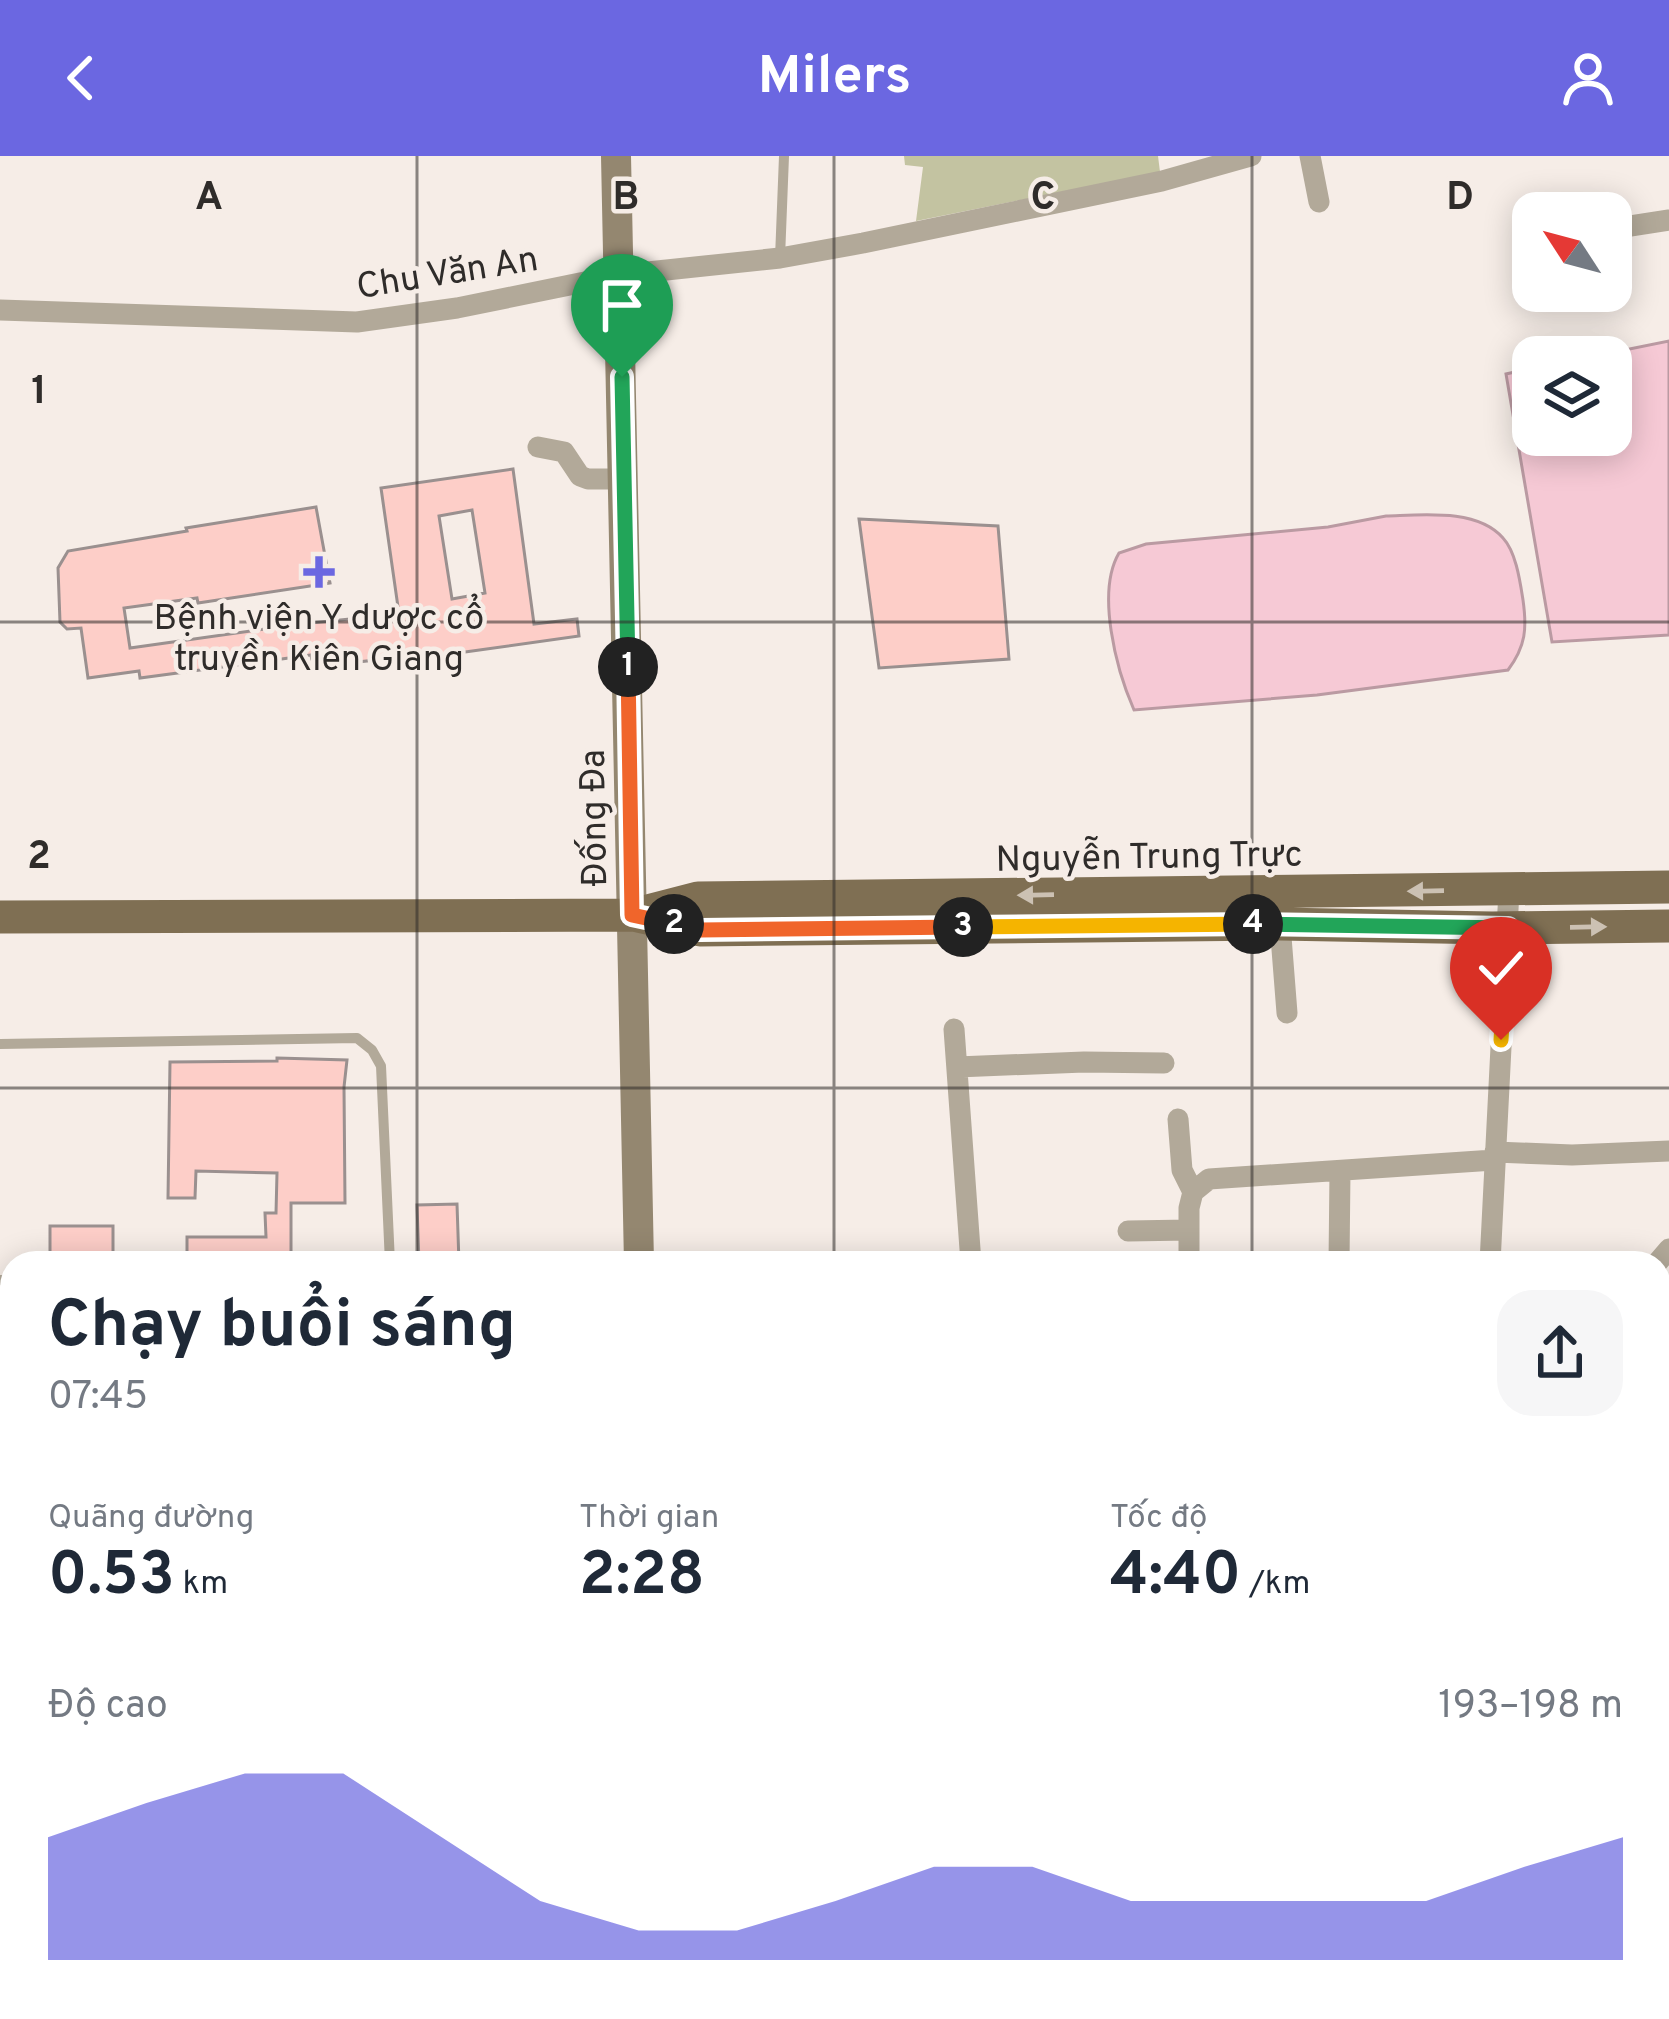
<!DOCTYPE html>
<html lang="vi">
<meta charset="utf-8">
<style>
:root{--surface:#fff;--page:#f6f6f7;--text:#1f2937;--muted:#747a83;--accent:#6b67e1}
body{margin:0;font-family:Overpass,sans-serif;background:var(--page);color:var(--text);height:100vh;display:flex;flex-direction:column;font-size:45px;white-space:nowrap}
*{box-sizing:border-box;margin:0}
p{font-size:39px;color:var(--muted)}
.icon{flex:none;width:66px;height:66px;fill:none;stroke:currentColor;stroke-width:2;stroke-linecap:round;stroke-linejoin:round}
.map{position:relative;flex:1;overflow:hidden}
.side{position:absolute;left:0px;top:1095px;width:1671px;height:768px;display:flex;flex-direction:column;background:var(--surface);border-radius:36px 36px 0 0;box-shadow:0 6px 30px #0003}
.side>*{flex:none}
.needle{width:78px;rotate:306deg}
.controls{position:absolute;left:1512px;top:36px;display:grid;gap:24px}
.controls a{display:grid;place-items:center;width:120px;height:120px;border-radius:24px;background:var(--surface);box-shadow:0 6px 30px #0003;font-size:60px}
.pin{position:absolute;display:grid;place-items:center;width:102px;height:102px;color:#fff;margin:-123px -51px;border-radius:50% 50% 50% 0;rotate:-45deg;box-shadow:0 0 12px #0007}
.pin .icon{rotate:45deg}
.km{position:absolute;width:60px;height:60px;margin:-30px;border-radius:50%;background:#222;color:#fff;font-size:33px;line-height:60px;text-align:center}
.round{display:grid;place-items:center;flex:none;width:126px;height:126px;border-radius:36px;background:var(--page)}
.summary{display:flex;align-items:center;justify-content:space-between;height:204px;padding:0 48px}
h1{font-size:66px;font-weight:700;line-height:90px}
.metrics{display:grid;grid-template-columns:repeat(3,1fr);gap:18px;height:204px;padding:12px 48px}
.metrics div{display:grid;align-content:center}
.metrics b{font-size:60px;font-weight:700}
.metrics small{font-size:33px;font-weight:400}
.metrics p{font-size:33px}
.chart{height:336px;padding:24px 48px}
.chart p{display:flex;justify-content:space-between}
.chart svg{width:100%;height:216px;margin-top:12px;fill:var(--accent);opacity:.7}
header{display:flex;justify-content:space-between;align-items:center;height:156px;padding:0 48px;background:var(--accent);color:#fff;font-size:54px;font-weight:700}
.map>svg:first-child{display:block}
.green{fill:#c3c3a1}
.water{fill:#f6c9d5;stroke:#ba9aa2;stroke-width:3}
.building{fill:#fdcec8;stroke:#9a908f;stroke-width:3;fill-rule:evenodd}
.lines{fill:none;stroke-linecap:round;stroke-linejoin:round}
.lane{stroke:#b2a999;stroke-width:10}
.street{stroke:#b2a999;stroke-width:21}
.secondary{stroke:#948770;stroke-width:30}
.primary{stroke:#7f6f53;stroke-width:33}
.oneway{fill:#ccc1b3}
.split-1-casing{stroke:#fff;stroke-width:24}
.split-2-casing{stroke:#fff;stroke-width:24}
.split-3-casing{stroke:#fff;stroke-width:24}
.split-4-casing{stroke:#fff;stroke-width:24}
.split-5-casing{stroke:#fff;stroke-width:24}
.split-6-casing{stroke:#fff;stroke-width:24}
.split-1{stroke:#22a559;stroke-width:15}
.split-2{stroke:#f0652b;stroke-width:15}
.split-3{stroke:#f0652b;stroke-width:15}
.split-4{stroke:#f5b400;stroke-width:15}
.split-5{stroke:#22a559;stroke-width:15}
.split-6{stroke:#f5b400;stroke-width:15}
.grid{fill:none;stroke:#2f2c2a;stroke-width:3;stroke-opacity:0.55}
.poi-dot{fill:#6b67e1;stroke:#f6ede7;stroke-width:4.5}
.labels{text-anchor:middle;stroke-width:9;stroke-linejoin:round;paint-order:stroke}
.street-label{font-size:36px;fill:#2f2c2a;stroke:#f6ede7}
.poi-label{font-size:36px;fill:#2f2c2a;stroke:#f6ede7}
.grid-label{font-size:39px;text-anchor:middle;font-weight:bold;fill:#2f2c2a;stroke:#f6ede7;stroke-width:9;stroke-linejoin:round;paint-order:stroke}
</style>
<header><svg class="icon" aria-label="back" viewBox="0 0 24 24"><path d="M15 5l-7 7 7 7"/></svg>Milers<svg class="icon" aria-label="person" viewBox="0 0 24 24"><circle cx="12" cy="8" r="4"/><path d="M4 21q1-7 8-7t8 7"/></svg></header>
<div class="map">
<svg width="1669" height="1863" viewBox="0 0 1669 1863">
<rect width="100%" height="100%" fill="#f6ede7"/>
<!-- green -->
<path class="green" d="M904,0H1158L1160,16L916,65L923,11L905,9Z
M0,1154L12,1155V1435L0,1434Z"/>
<!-- water -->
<path class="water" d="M1669,185V479L1552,486L1506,218L1533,212V279H1611V201H1590Z
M1386,360C1421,359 1477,352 1503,382C1516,396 1520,425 1523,444C1527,472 1526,490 1508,514L1317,539L1134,554C1116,513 1096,436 1119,397L1146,388L1328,371Z"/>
<!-- building -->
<path class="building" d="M513,313L534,468L577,463L579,480L429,501V498L313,511L311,499L140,522L139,515L88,522L81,472L67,473L60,466L58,412L68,395L187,375L186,372L316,351L330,427L198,447L197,442L124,452L130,492L301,468L399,458L381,332ZM472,354L485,437L452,443L439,360Z
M859,363L998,370L1009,503L879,512Z
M277,902L347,904L344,931L345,1047H291V1107H187V1081H266L265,1057H276L277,1017L196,1015L195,1042H168L170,906L277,905Z
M457,1048L459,1107H419L417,1049Z
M50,1070H113V1107H50Z"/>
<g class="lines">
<!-- lane -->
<path class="lane" d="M780,102L784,0
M0,888L357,882L372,894L381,910L390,1107
M0,1124L12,1125
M0,1458H12
M992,1863L995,1851"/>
<!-- street -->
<path class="street" d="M1310,0L1319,46
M1611,73L1669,64
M0,154L357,166L457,152L619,119L780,102L863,87L1162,25L1251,0
M538,291L564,296L580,320L588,323H624
M1280,768L1287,857
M954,873L971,1107
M957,911L1084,906L1164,907
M1178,963L1182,1014L1193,1036
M1495,996L1572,999L1669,995
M1128,1075L1189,1074
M1189,1107V1052L1193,1036L1209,1023L1494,1004
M1339,1107L1340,1015
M1490,1107L1509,734
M1657,1107L1669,1093
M1659,1258L1669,1268
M0,1625H12
M747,1863L757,1851
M1190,1863L1192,1851
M1349,1863L1350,1851"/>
<!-- secondary -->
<path class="secondary" d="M616,0L639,1107
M652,1851V1863"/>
<!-- primary -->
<path class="primary" d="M640,757L698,742L1669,731
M0,761L633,759L700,774L1280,768L1492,772L1669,770"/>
</g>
<!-- one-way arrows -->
<defs><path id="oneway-solid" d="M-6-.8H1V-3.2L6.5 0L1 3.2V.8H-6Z" transform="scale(3)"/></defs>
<g class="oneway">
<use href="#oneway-solid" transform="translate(1426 735) rotate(179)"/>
<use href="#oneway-solid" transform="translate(1036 739) rotate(179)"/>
<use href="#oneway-solid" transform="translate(1588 771) rotate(-1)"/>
</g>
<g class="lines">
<defs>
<path id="split-1" d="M622,221L628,511"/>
<path id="split-2" d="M628,511L632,759L674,768"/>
<path id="split-3" d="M674,768L700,774L963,771"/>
<path id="split-4" d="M963,771L1253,768"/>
<path id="split-5" d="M1253,768L1508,772L1506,807"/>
<path id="split-6" d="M1501,884L1506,807"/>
</defs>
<!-- split-1 casing -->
<use href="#split-1" class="split-1-casing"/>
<!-- split-2 casing -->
<use href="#split-2" class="split-2-casing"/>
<!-- split-3 casing -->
<use href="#split-3" class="split-3-casing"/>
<!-- split-4 casing -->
<use href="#split-4" class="split-4-casing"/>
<!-- split-5 casing -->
<use href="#split-5" class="split-5-casing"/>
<!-- split-6 casing -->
<use href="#split-6" class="split-6-casing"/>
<!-- split-1 -->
<use href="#split-1" class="split-1"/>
<!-- split-2 -->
<use href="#split-2" class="split-2"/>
<!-- split-3 -->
<use href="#split-3" class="split-3"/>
<!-- split-4 -->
<use href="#split-4" class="split-4"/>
<!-- split-5 -->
<use href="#split-5" class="split-5"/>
<!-- split-6 -->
<use href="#split-6" class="split-6"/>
</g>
<!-- grid -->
<path class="grid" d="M417,0V1107M834,0V1107M1252,0V1107M0,466H1669M0,932H1669M0,1397H12M1659,1397H1669M417,1851V1863M834,1851V1863M1252,1851V1863"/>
<!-- markers -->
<path class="poi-dot" d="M313 398h12v12h12v12h-12v12h-12v-12h-12v-12h12z"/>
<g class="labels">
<!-- street labels -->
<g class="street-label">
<text transform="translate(447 115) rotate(-9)" y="13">Chu Văn An</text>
<text transform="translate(592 662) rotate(-91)" y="13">Đống Đa</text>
<text transform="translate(1149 699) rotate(-1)" y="13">Nguyễn Trung Trực</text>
</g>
<!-- poi labels -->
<g class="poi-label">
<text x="319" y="473">Bệnh viện Y dược cổ<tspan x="319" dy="41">truyền Kiên Giang</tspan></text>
</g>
</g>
<g class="grid-label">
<text x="209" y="53">A</text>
<text x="626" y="53">B</text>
<text x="1043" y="53">C</text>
<text x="1460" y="53">D</text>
<text x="39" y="247">1</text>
<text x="39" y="712">2</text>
</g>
</svg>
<div class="controls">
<a><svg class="needle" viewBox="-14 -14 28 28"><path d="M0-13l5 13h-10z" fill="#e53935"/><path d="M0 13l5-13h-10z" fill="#747a83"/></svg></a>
<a><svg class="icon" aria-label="layers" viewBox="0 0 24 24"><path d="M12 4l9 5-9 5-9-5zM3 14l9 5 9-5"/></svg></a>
</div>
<div class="pin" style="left:622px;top:221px;background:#1e9e55"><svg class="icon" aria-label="arrive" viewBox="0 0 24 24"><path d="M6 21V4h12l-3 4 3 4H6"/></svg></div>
<div class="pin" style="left:1501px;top:884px;background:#d93025"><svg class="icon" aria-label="check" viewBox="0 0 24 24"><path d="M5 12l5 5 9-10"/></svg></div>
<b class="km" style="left:628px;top:511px">1</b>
<b class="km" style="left:674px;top:768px">2</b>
<b class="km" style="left:963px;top:771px">3</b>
<b class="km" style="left:1253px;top:768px">4</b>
<section class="side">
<div class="summary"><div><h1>Chạy buổi sáng</h1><p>07:45</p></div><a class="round"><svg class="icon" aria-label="share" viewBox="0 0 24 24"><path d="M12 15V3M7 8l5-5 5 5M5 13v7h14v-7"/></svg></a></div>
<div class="metrics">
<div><p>Quãng đường</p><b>0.53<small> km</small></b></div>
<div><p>Thời gian</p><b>2:28</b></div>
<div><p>Tốc độ</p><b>4:40<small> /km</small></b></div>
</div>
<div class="chart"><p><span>Độ cao</span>193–198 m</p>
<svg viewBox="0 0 160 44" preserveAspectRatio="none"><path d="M0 44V19L10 12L20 6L30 6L40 19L50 32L60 38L70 38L80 32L90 25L100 25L110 32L120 32L130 32L140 32L150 25L160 19V44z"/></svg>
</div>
</section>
</div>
